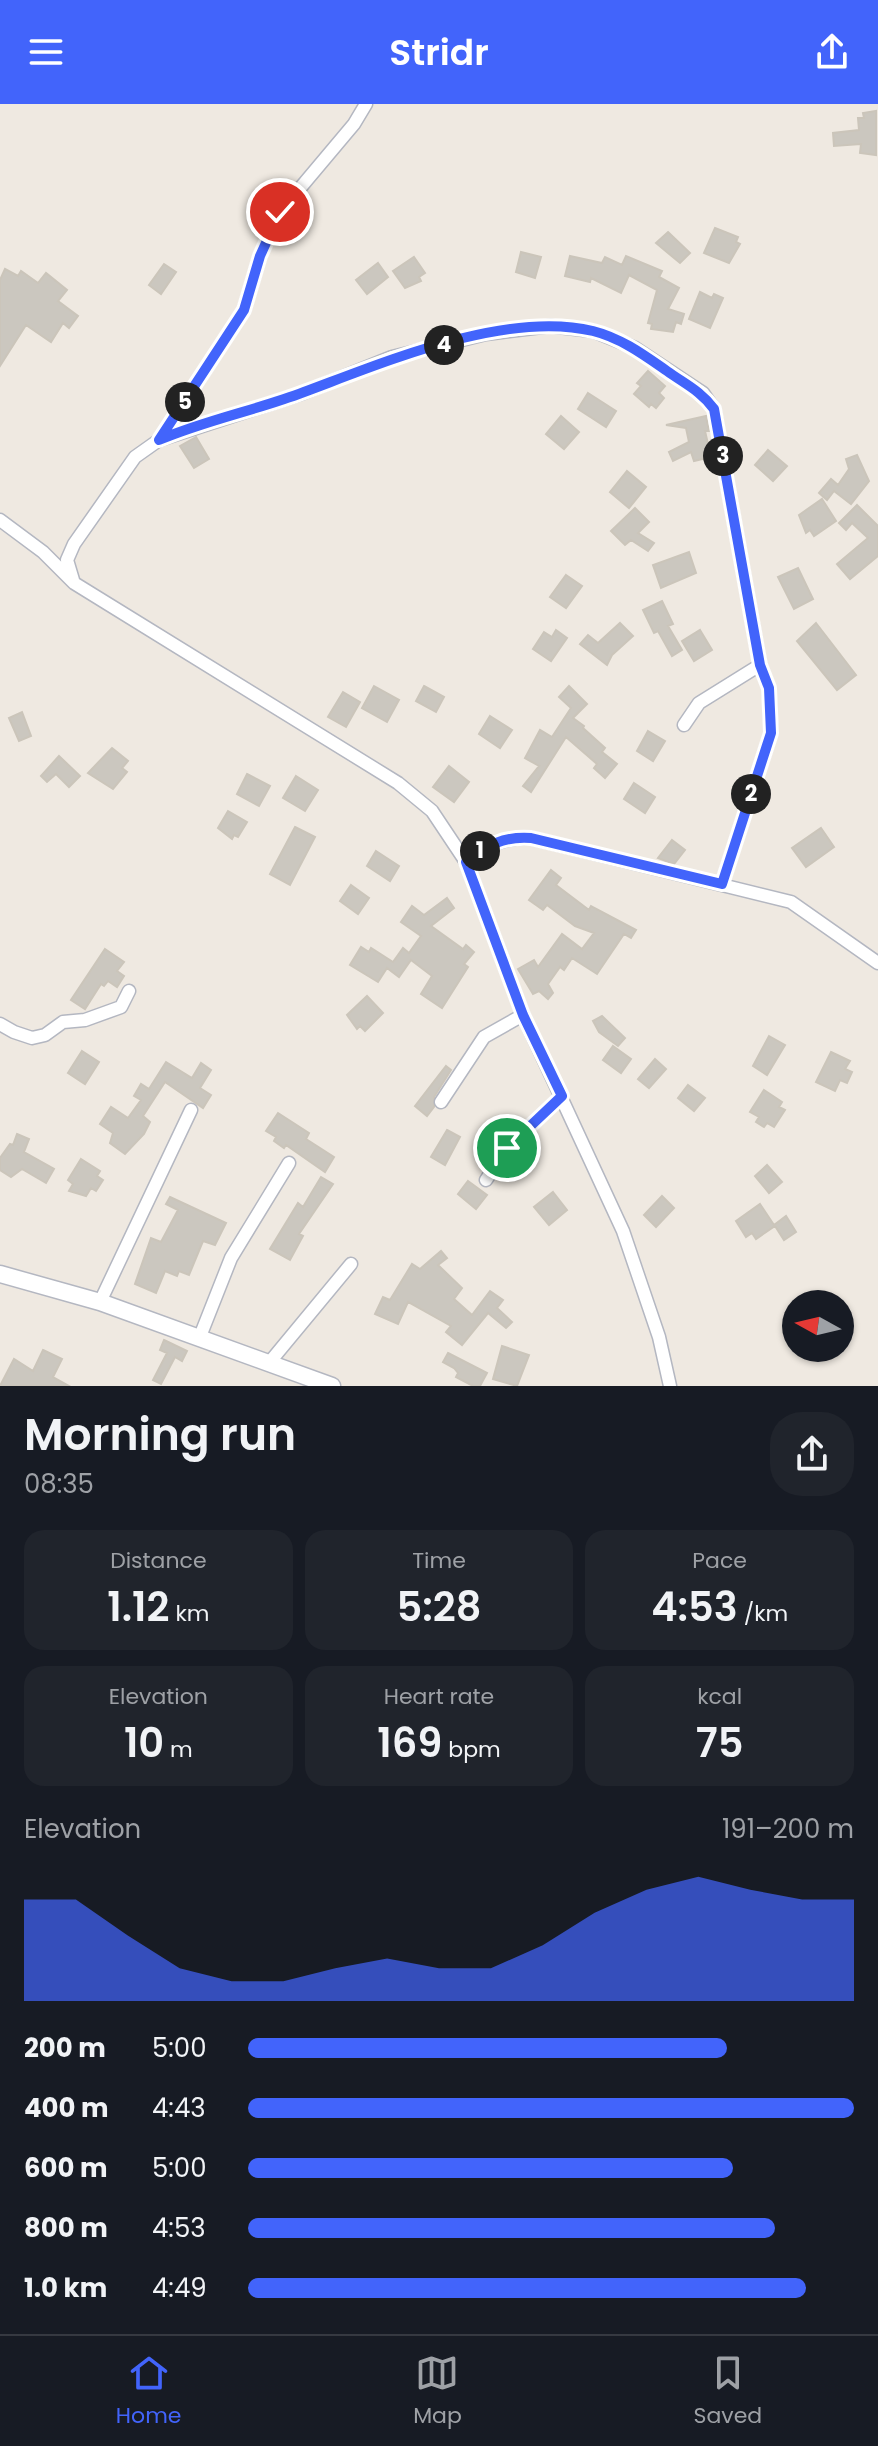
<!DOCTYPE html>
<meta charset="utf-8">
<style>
:root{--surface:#171b24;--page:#20242c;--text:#f1f3f6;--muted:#9ea1a6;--line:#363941;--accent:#4264fb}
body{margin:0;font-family:Poppins,sans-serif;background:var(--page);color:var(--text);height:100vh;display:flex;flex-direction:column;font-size:30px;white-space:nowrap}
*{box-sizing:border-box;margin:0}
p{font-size:26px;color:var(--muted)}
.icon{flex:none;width:44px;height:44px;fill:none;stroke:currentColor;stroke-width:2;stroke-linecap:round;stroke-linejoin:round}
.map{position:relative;height:1282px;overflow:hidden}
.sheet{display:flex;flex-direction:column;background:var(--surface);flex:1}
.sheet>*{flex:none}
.needle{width:52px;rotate:278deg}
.buttons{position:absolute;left:782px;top:1186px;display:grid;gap:16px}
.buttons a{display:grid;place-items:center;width:72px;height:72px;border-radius:50%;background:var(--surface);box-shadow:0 2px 6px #0004;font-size:40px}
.pin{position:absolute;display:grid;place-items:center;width:68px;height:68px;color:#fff;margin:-34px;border:4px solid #fff;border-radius:50%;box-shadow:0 2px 8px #0007}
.km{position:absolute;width:40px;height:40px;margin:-20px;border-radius:50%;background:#222;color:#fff;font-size:22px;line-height:40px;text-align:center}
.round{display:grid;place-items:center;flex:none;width:84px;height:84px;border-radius:32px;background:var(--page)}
.headline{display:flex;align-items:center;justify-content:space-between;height:136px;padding:0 24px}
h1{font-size:44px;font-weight:600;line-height:60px}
.stats{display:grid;grid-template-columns:repeat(3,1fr);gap:12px;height:136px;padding:8px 24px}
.stats div{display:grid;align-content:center;border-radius:20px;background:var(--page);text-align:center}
.stats b{font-size:40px;font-weight:600}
.stats small{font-size:22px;font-weight:400}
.stats p{font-size:22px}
.chart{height:224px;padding:16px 24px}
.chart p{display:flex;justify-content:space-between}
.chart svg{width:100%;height:144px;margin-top:8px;fill:var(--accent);opacity:.7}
ul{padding:0 24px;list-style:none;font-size:26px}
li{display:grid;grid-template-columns:128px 96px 1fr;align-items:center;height:60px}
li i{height:20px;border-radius:10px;background:var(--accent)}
header{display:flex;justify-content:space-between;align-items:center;height:104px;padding:0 24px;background:var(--accent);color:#fff;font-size:36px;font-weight:600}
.tabs{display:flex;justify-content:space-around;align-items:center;height:112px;border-top:2px solid var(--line);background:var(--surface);font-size:22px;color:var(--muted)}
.tabs a{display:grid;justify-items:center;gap:4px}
.tabs .on{color:var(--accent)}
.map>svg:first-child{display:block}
.building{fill:#cbc7bf;stroke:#cbc5ba;stroke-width:2}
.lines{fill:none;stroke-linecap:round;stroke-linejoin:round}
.minor-casing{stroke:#b4b7c1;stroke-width:15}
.tertiary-casing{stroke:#b4b7c1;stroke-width:19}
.minor{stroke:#fff;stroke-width:12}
.tertiary{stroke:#fff;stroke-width:16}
.route-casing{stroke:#fff;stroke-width:16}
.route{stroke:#4264fb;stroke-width:10}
</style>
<header><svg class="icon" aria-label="menu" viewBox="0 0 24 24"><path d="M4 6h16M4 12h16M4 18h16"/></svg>Stridr<svg class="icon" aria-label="share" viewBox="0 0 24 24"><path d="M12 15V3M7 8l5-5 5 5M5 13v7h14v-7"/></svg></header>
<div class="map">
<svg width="878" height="1282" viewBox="0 0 878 1282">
<rect width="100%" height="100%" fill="#efe9e1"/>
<!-- building -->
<path class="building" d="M876,7V51L860,49L861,40L834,42L833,29L859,26L858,14H864L863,9Z
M715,124L738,133L736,138L740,140L729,159L704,149Z
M668,128L690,149L680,159L656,139Z
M521,148L541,153L535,174L516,168Z
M570,152L602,159L605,153L622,161L626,152L662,167L659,173L679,184L668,205L684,210L681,220L676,218L673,228L651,225L652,220L648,219L657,186L629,171L621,189L591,174L590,178L565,172Z
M414,153L425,169L419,173L421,177L405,184L393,167Z
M378,159L388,173L367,190L356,176Z
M164,160L176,168L161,190L149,181Z
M5,165L18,172L21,167L38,179L46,169L67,186L58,197L78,212L69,224L63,219L51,238L26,221L0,262V176Z
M700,188L712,194L714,190L723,194L710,224L689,215Z
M648,267L665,282L659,289L664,294L656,304L651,300L649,303L634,290L641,282L637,279Z
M588,289L616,307L606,323L578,305Z
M561,312L579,328L564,345L546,330Z
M706,312L709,327H705L711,353L694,357L691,348L673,357L669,348L689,338L686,324L666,321Z
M196,333L209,355L194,364L180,342Z
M768,346L787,362L773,377L755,361Z
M857,351L869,377L851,400L834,387L827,396L819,389L831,375L838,381L849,365L846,355Z
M627,367L646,383L629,404L610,388Z
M822,395L836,417L814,432L810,426L806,429L799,411Z
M857,401L878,422V452L850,475L837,460L868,434L852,419L846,426L839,419Z
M635,404L649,418L638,429L654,439L648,447L631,436L625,441L611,427Z
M689,448L696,469L661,484L653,461Z
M798,464L813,495L794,505L778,473Z
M566,471L582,482L566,504L550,493Z
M662,497L673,520L668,522L682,546L672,552L658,527L654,529L643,506Z
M620,519L633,532L612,551L607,561L580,540L588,531L598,539Z
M816,519L856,571L837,586L797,537Z
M556,526L567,534L551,557L533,545L544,528L552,533Z
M700,526L712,546L694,557L682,537Z
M374,582L399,596L387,618L362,604Z
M424,582L444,593L436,608L416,597Z
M569,582L587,600L573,614L584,622L583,624L605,644L602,648L617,660L605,674L594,664L597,660L566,633L531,688L523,682L539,662L525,654L540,626L552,633L571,604L559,593Z
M343,588L360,598L346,623L328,613Z
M22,608L31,632L19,637L9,614Z
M490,612L512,626L500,644L479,630Z
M648,627L665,637L653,657L637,647Z
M112,644L128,657L122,664L127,668L113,685L88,669Z
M59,652L80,672L69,683L56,670L47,678L41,672Z
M449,662L469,678L454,698L433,683Z
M247,670L270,682L259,702L237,690Z
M296,672L318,686L305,707L283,694Z
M634,679L655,693L645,709L624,695Z
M228,707L247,718L238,733L234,731L232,735L218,724Z
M295,723L315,733L290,781L270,770Z
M821,724L834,743L806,763L792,744Z
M672,736L685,746L674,760L658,754Z
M376,747L399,762L390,777L367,762Z
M551,766L561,774L556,781L589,806L591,802L636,826L631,834L624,830L597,870L572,854L564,866L560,863L548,880L553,889L548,895L539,887L533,890L518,865L534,856L538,863L562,830L582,845L594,829L575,822L547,801L543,806L529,796Z
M351,781L369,794L358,810L340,797Z
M447,794L454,804L431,822L463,845L466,841L474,848L464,860L468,863L442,904L421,890L432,872L411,856L399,873L387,864L378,878L350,861L361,843L369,848L371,844L393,858L403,844L409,849L421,832L401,818L412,802L424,811Z
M105,845L124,858L117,867L124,872L117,883L108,877L104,882L101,880L85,905L71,896Z
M367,892L383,909L365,927L360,922L357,925L347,911Z
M602,912L625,934L618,942L599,928L593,917Z
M769,932L785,941L767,971L753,962Z
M613,942L631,955L621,969L603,956Z
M82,947L99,958L85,980L68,969Z
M831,948L850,957L845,965L852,968L847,979L840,976L835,987L816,978Z
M655,955L666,965L649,984L638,975Z
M166,958L192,974L201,959L211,966L200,984L211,991L203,1004L165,978L143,1012L150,1018L144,1030L125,1050L110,1039L113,1029L100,1020L111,1003L128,1014L141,996L134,992L141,980L149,985Z
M446,962L451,966L434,993V1003L427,1012L415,1002Z
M688,981L705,994L694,1007L678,994Z
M764,986L782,998L779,1003L785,1006L774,1023L767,1019L764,1023L756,1018L759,1013L750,1008Z
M278,1009L309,1029L306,1035L334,1053L325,1068L286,1041L284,1044L274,1037L276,1033L266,1027Z
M447,1026L460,1033L445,1061L431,1053Z
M17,1030L29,1035L24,1048L54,1065L46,1079L22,1065L11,1073L0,1066V1054L10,1040L13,1041Z
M81,1055L100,1067L97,1072L103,1076L96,1087L91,1084L86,1092L69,1087L73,1080L68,1076Z
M767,1061L782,1078L769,1089L755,1072Z
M321,1073L333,1080L299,1130L303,1132L290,1156L270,1145L298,1099L303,1103Z
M468,1077L487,1091L476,1105L458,1090Z
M553,1088L567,1106L549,1121L534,1103Z
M662,1092L674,1104L656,1123L644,1111Z
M170,1093L226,1119L215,1141L203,1137L189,1171L179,1167L177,1172L165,1167L156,1189L135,1180L151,1134L161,1138L178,1106L166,1100Z
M760,1100L774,1121L786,1112L796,1128L784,1136L775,1122L756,1135L752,1129L746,1133L736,1117Z
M441,1147L447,1154L438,1161L462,1184L454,1195L472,1211L490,1187L503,1196L497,1204L512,1218L506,1224L488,1209L462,1241L446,1228L451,1222L408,1198L398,1220L375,1210L383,1193L390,1196L412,1160L420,1165Z
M164,1236L187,1247L182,1257L175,1253L161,1280L153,1276L167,1249L160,1246Z
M502,1242L529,1251L517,1282L493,1275Z
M43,1246L62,1255L53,1273L69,1282H0L14,1255L33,1267Z
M448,1249L487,1269L480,1282H473L456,1273L458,1269L454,1264L443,1258Z"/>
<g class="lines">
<defs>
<path id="minor" d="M161,334L244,206L260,152L280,108L354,20L366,0
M0,416L43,448L74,479L398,679L432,707L466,758L523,911L623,1127L659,1233L670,1282
M73,476L67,456L74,440L135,353L159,336L303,289L392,253L486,230L550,222L593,227L635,244L703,289L714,305L760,561
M684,621L699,599L760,561L769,584L771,629L722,780
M466,758C488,741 503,733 531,734L791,798L878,859
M0,920L14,928L32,934L45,931L63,918L85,916L121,903L129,887
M441,998L484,933L523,911
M486,1076L507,1044L562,992
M100,1198L191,1006
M199,1235L231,1154L289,1059
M269,1259L351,1160"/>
<path id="tertiary" d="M0,1170L100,1198L332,1282"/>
</defs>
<!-- minor casing -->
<use href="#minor" class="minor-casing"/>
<!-- tertiary casing -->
<use href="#tertiary" class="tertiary-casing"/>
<!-- minor -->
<use href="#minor" class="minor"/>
<!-- tertiary -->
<use href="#tertiary" class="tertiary"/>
</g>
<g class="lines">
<defs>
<path id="route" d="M280,108L260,152L244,206L159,336C206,316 257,306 304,288C385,258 506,206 593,227C621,234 644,251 667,267C685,280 701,287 714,305L760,561L769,584L771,629L722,780L531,734C503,732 488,741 466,758L523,911L562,992L507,1044"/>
</defs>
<!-- route casing -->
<use href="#route" class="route-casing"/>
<!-- route -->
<use href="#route" class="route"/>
</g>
</svg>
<div class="buttons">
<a><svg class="needle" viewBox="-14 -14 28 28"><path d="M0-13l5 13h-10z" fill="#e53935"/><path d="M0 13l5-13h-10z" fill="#9ea1a6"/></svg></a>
</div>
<div class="pin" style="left:507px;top:1044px;background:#1e9e55"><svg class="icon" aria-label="arrive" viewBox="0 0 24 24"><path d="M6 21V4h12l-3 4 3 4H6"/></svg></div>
<div class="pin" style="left:280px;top:108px;background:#d93025"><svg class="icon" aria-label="check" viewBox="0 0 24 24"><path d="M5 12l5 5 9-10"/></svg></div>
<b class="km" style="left:480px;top:747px">1</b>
<b class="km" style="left:751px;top:690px">2</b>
<b class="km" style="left:723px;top:352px">3</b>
<b class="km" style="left:444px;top:241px">4</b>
<b class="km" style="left:185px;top:298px">5</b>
</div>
<section class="sheet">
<div class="headline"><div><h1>Morning run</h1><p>08:35</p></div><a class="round"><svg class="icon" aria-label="share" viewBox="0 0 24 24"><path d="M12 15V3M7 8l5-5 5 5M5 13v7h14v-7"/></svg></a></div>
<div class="stats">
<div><p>Distance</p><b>1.12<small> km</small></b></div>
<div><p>Time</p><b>5:28</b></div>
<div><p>Pace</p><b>4:53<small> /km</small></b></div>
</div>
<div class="stats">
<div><p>Elevation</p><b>10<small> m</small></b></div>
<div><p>Heart rate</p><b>169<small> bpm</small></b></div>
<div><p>kcal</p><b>75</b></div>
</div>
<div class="chart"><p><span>Elevation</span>191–200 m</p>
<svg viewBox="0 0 160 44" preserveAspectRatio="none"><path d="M0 44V13L10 13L20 24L30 34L40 38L50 38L60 34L70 31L80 34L90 34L100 27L110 17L120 10L130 6L140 10L150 13L160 13V44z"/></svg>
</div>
<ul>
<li><b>200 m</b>5:00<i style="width:79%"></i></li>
<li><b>400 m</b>4:43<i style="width:100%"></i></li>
<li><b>600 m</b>5:00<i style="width:80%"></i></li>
<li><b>800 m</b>4:53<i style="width:87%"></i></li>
<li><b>1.0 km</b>4:49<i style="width:92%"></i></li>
</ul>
</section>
<nav class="tabs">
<a class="on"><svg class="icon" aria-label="home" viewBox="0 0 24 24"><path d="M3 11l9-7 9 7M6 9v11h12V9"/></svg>Home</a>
<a><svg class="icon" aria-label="map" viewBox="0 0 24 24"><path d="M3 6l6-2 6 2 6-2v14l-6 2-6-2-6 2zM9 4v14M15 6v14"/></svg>Map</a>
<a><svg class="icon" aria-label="saved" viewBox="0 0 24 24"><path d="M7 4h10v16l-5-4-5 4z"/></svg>Saved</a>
</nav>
